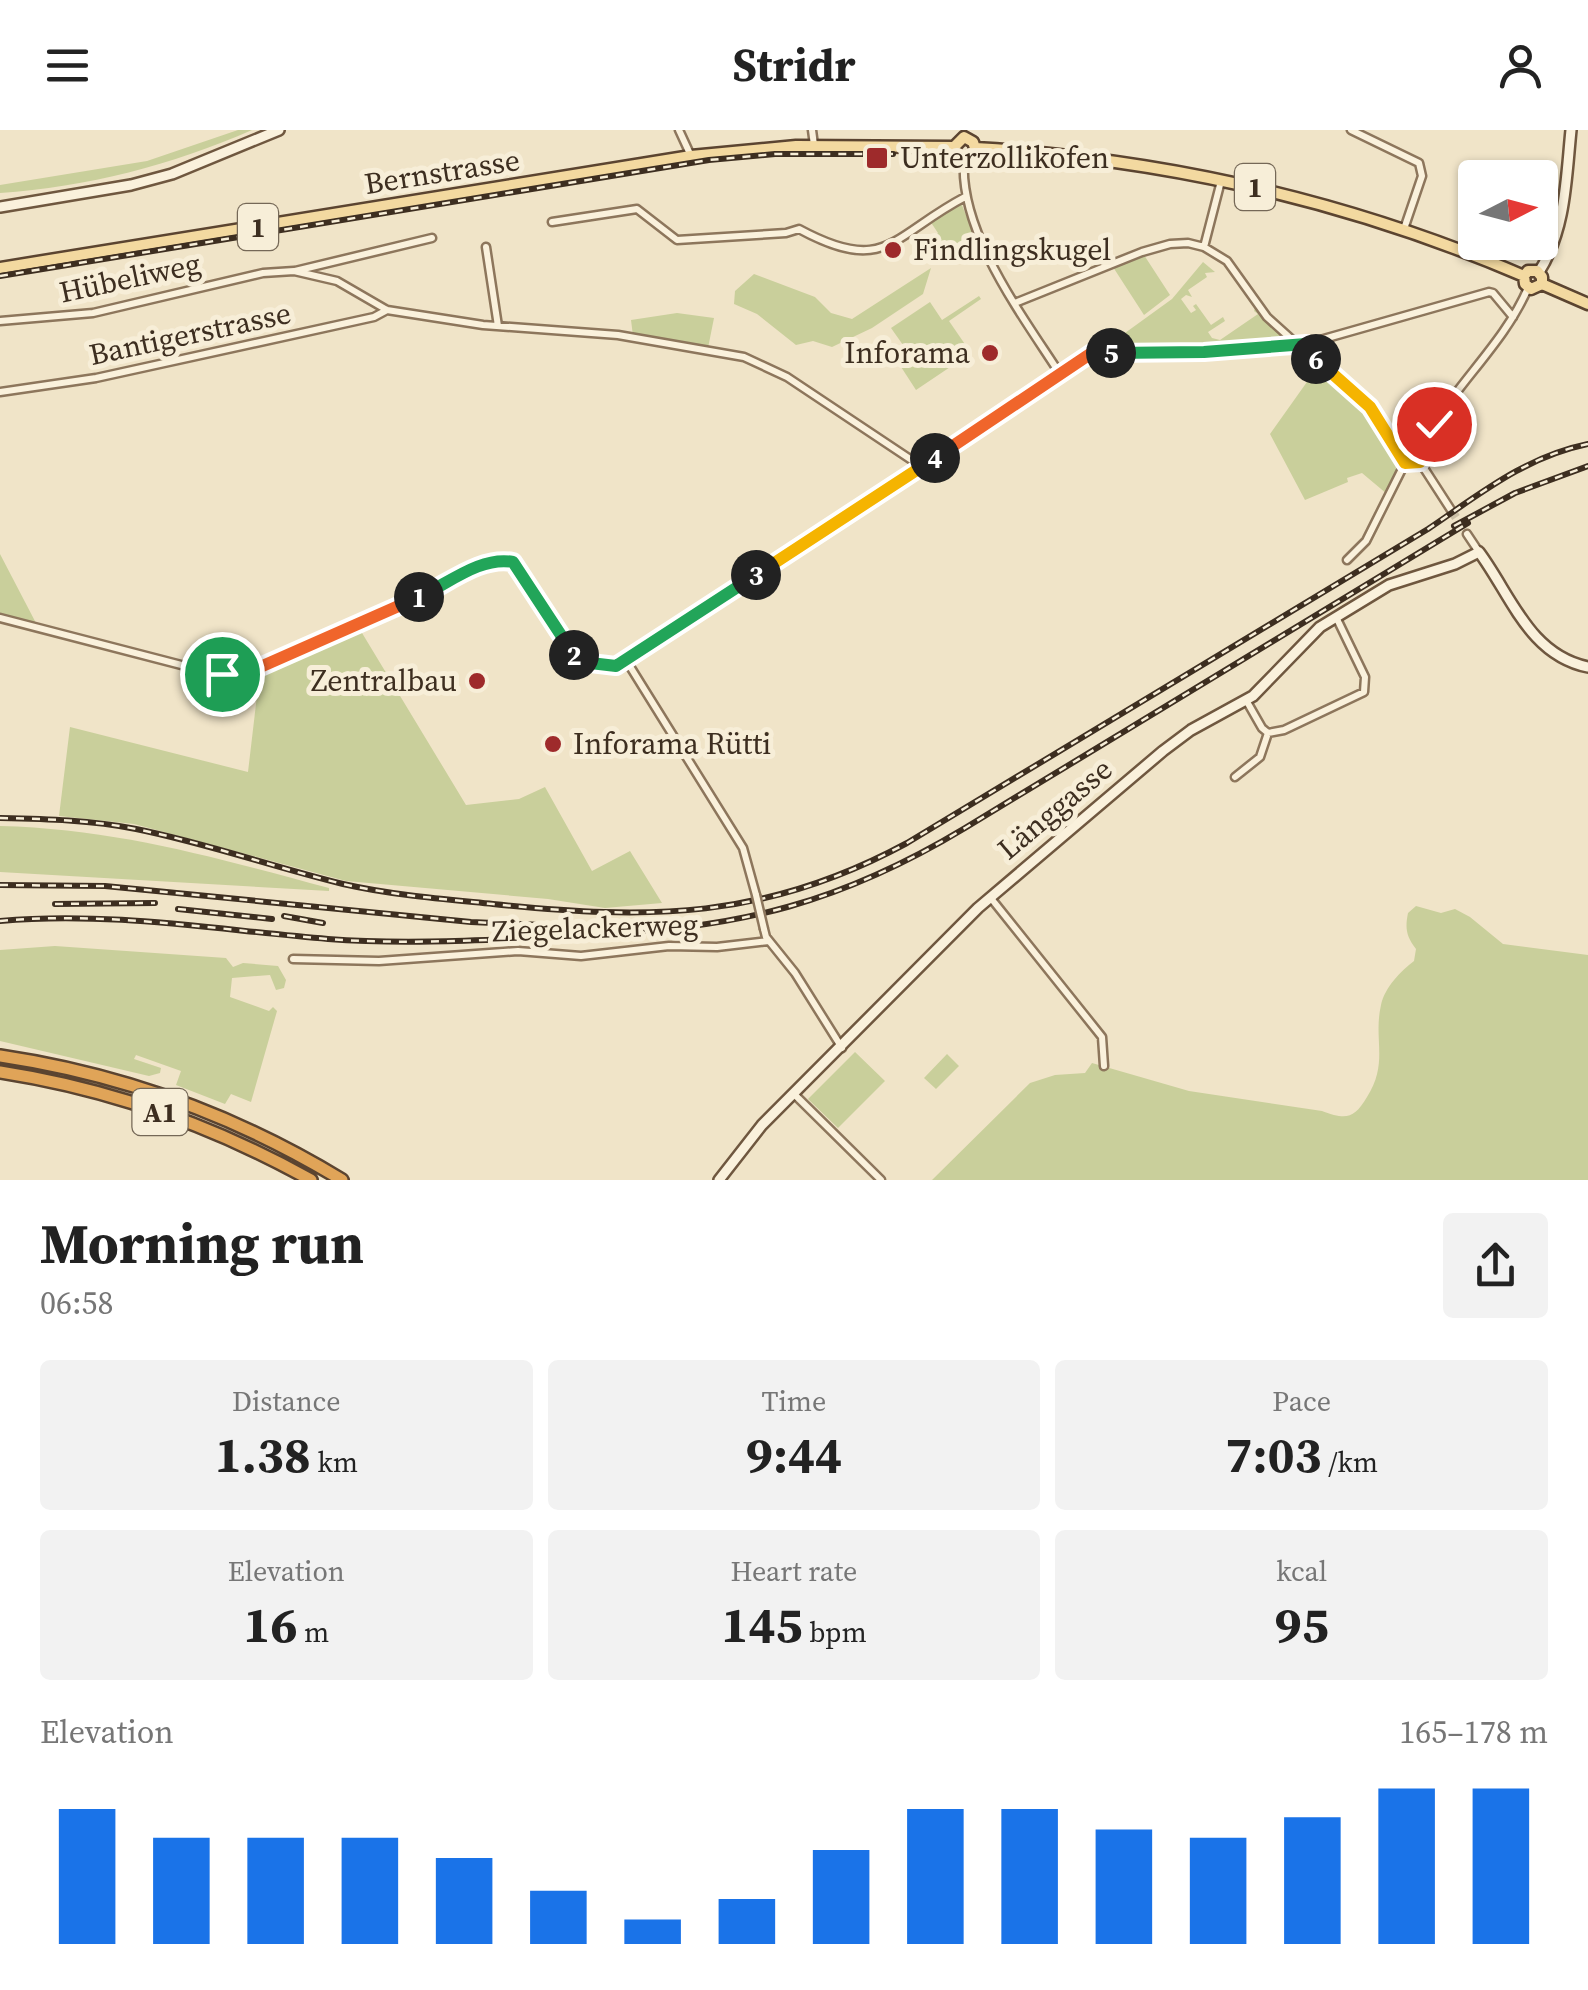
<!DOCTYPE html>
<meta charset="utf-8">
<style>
:root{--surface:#fff;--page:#f2f2f2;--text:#222;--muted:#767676;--accent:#1a73e8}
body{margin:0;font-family:"Source Serif 4",serif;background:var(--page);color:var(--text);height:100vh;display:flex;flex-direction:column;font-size:38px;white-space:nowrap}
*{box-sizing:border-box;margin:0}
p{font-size:32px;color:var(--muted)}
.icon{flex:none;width:55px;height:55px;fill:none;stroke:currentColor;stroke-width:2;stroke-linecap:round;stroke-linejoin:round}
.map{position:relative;height:1050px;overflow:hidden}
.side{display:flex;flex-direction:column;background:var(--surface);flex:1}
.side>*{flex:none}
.needle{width:65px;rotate:84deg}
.buttons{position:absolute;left:1458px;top:30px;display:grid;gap:20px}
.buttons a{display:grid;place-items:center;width:100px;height:100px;border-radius:10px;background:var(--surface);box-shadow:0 2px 8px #0004;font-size:50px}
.pin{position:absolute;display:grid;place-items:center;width:85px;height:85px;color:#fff;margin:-42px;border:5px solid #fff;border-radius:50%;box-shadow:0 2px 10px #0007}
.km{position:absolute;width:50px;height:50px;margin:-25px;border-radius:50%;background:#222;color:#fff;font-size:28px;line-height:50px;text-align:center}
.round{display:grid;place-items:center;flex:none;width:105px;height:105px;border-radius:10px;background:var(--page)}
.summary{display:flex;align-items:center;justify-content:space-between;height:170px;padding:0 40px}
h1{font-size:55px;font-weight:700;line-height:75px}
.metrics{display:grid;grid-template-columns:repeat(3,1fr);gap:15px;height:170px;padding:10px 40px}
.metrics div{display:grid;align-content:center;border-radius:10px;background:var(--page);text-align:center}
.metrics b{font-size:50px;font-weight:700}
.metrics small{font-size:28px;font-weight:400}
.metrics p{font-size:28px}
.chart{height:280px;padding:20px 40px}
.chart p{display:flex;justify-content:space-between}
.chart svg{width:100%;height:180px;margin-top:10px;stroke:var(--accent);stroke-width:6}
header{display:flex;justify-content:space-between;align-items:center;height:130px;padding:0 40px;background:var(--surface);font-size:45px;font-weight:700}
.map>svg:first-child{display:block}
.green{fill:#c9cf9b}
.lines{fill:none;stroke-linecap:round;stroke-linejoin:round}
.secondary-tunnel{stroke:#ccc0a6;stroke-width:9;stroke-dasharray:9 4.5;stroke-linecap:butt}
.street-casing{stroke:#8d765c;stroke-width:11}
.secondary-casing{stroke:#6f573f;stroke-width:14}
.primary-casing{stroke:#5b4430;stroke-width:15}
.highway-casing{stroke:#5b4430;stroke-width:16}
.street{stroke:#faf1dc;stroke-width:6}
.secondary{stroke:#faf1dc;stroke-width:9}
.primary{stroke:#f3d9a0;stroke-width:10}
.highway{stroke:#e0a458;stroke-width:11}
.rail-casing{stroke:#3d2e20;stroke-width:6}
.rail{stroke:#f7eed8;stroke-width:2.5;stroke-dasharray:8;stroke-linecap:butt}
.street-bridge-casing{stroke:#8d765c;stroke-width:11;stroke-linecap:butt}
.street-bridge{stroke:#faf1dc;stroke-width:6}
.split-1-casing{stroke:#fff;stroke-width:20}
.split-2-casing{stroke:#fff;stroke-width:20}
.split-3-casing{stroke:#fff;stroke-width:20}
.split-4-casing{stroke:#fff;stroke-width:20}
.split-5-casing{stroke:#fff;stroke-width:20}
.split-6-casing{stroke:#fff;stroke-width:20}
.split-7-casing{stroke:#fff;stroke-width:20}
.split-1{stroke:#f0652b;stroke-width:12}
.split-2{stroke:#22a559;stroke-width:12}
.split-3{stroke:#22a559;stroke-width:12}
.split-4{stroke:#f5b400;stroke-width:12}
.split-5{stroke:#f0652b;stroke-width:12}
.split-6{stroke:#22a559;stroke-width:12}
.split-7{stroke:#f5b400;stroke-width:12}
.poi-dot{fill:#9e2a2b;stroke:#f7eed8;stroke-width:4}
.labels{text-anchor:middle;stroke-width:10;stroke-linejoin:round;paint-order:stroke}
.shield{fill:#f7eed8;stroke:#756857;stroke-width:2.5}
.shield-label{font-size:28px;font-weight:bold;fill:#3d2e20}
.poi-label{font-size:30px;fill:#3d2e20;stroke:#f7eed8;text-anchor:start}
.street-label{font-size:30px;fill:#3d2e20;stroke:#f7eed8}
</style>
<header><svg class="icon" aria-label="menu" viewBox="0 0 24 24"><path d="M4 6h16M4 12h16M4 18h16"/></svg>Stridr<svg class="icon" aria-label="person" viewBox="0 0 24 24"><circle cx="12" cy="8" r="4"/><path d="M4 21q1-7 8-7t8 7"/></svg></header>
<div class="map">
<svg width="1588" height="1050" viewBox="0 0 1588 1050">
<rect width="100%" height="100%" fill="#f0e4c8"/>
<!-- green -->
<path class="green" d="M238,0H252C172,35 87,57 0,63V55L147,31Z
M961,73L979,116L951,129L935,106L938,103L930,91Z
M1144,125L1170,165L1144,185L1113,137Z
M1203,132L1215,142L1205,143L1207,147L1188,160L1192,167L1186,165L1181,169L1191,183L1196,180L1193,176L1196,174L1211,195L1223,187L1225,191L1208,202L1212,208L1220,210L1258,184L1254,181L1255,178L1290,213L1119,222L1107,216L1172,169Z
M931,138L923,164L872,198L832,217L813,211L796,215L757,184L734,174L735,161L754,144L815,167L831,183L852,189Z
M979,166L981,169L949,191L971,223L916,260L892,223L903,215L891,198L930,172L942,190Z
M677,183L714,188L708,218L633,206L631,190Z
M1319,235L1362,272L1397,327L1399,337L1387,364L1362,343L1347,348L1348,352L1305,370L1270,304Z
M0,424L37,495L0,486Z
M359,498L466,675L519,669L545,657L592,741L630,721L662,773L605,778L548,769L346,751L134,694L59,686L70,597L248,642L260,540Z
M0,696C118,699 216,728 329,758V761L0,742Z
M1416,776L1441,783L1455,779L1470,787L1503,814L1588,825V1050H932L1030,953L1055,945L1085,943L1092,933L1189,961L1322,981C1346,990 1354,989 1367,967C1389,932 1373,910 1381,875C1385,857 1401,841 1414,831L1416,819C1406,806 1405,798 1408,783Z
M55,816L226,828L233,837L243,833L278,836L286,850L284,858L276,860L270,845L232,848L230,867L269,881L273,877L277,881L251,972L231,964L225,974L176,955L181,941L136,925L134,929L161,938L160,943L149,946L0,911V820Z
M855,922L885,951L838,998L808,969Z
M947,924L959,936L936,959L924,948Z"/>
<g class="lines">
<!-- secondary-tunnel -->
<path class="secondary-tunnel" d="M1451,380L1467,404"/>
<defs>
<path id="street" d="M679,0L691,26
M812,0L814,15
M1351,0L1419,33L1422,46L1404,99
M964,30C959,102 1022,185 1060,244
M552,92L637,79L677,110L786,103L799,99C886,146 891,106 965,67
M486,117L498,196
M1204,117L1221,51
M295,141L432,108
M1015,173L1142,122L1170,114L1188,113L1204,117L1227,131L1267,187L1298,215
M0,191L93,183L263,143L294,141L337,151L387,180L483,195L618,205L744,227L787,247L922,337
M1306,214L1312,225L1370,277L1405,333
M0,262L96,248L374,187L387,180
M1420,332C1428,318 1429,301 1438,288C1467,244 1507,207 1528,158
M1420,332L1451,380
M1467,404L1479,422
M1347,430L1366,411L1405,333
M0,488L216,544L235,545L256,539L402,476L483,435L505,431L518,437L576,527L582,532L616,536L1102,216L1119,224L1299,216L1489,162L1493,163L1513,187
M626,530L743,718L756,765
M1246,570L1262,598L1268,603
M1268,603L1284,600L1364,562L1365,547L1336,487
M1235,647L1260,627L1268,603
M990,767L1102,907L1104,936
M764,799L766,807L795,843L842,918
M293,829L379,831L518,821L581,826L669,816L717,817L769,811
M794,964L881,1050"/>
<path id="secondary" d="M0,77L131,55L172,44L279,0
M1539,142C1566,99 1566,49 1571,0
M719,1050L762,995L978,778L1163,621L1191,600L1253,566L1320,497L1389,455L1455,434L1479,422C1511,465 1529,525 1588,537"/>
<path id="primary" d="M954,17L956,25L964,29L973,24L975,18
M954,17L964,7L973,12L975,18
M975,18C1165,29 1349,71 1524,146
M0,138L691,26L796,16L954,17
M1524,146L1528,141H1537L1542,147V154
M1524,146L1525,154L1531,159L1542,154
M1542,154L1588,174"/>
<path id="highway" d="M0,926C121,944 237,986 342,1050
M0,942C110,959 214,996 311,1050"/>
</defs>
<!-- street casing -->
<use href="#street" class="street-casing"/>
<!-- secondary casing -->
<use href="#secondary" class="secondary-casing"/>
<!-- primary casing -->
<use href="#primary" class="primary-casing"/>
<!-- highway casing -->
<use href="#highway" class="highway-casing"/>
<!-- street -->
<use href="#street" class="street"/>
<!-- secondary -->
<use href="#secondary" class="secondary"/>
<!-- primary -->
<use href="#primary" class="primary"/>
<!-- highway -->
<use href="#highway" class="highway"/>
<defs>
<path id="rail" d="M0,146L709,30L775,24H893
M1454,396L1515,363L1588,336
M0,688C46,689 91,690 136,699C206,713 273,737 343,754C392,765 443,769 493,774C650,790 765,790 907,713L1428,399C1480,364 1525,327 1588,314
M0,755L105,756L471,792L613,798
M55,774L155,773
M178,779L272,789
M284,786L323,793
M0,791C110,781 218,800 328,809C396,814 465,811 534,808
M599,804C741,798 842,772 965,698L1468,393"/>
</defs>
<!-- rail casing -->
<use href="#rail" class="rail-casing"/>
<!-- rail -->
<use href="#rail" class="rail"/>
<defs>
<path id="street-bridge" d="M756,765L764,799"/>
</defs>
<!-- street-bridge casing -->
<use href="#street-bridge" class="street-bridge-casing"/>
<!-- street-bridge -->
<use href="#street-bridge" class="street-bridge"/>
</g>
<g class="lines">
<defs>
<path id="split-1" d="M222,544L249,542L419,467"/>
<path id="split-2" d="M419,467C448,454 480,426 513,432L574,525"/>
<path id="split-3" d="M574,525L582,532L616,536L756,445"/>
<path id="split-4" d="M756,445L935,328"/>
<path id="split-5" d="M935,328L1102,216L1111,223"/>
<path id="split-6" d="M1111,223L1204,222L1306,214L1316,229"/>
<path id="split-7" d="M1316,229L1370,277L1405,333L1420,332L1434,294"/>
</defs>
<!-- split-1 casing -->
<use href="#split-1" class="split-1-casing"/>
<!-- split-2 casing -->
<use href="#split-2" class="split-2-casing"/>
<!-- split-3 casing -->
<use href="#split-3" class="split-3-casing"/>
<!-- split-4 casing -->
<use href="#split-4" class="split-4-casing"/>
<!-- split-5 casing -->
<use href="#split-5" class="split-5-casing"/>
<!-- split-6 casing -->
<use href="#split-6" class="split-6-casing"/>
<!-- split-7 casing -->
<use href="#split-7" class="split-7-casing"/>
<!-- split-1 -->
<use href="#split-1" class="split-1"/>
<!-- split-2 -->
<use href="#split-2" class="split-2"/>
<!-- split-3 -->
<use href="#split-3" class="split-3"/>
<!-- split-4 -->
<use href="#split-4" class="split-4"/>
<!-- split-5 -->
<use href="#split-5" class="split-5"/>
<!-- split-6 -->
<use href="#split-6" class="split-6"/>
<!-- split-7 -->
<use href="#split-7" class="split-7"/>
</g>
<!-- markers -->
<g class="poi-dot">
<rect x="865" y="16" width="24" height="24" rx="5"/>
<circle cx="893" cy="120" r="10"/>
<circle cx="990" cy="223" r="10"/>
<circle cx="477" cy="551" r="10"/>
<circle cx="553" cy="614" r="10"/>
</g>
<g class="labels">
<!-- shield labels -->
<g class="shield">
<rect x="1235" y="34" width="40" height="46" rx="8"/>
<rect x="238" y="74" width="40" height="46" rx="8"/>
<rect x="132.5" y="959" width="55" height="46" rx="8"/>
</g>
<g class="shield-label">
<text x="1255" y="67">1</text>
<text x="258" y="107">1</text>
<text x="160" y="992">A1</text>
</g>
<!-- poi labels -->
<g class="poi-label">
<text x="900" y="38">Unterzollikofen</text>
<text x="913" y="130">Findlingskugel</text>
<text x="970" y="233" text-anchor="end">Inforama</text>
<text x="457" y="561" text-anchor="end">Zentralbau</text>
<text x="573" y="624">Inforama Rütti</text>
</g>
<!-- street labels -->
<g class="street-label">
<text transform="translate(442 42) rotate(-9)" y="10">Bernstrasse</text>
<text transform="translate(130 148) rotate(-12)" y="10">Hübeliweg</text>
<text transform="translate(190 204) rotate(-12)" y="10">Bantigerstrasse</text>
<text transform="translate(1055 679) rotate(-40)" y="10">Länggasse</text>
<text transform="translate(595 798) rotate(-2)" y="10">Ziegelackerweg</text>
</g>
</g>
</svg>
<div class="buttons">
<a><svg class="needle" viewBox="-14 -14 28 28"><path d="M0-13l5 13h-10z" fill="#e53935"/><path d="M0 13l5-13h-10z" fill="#767676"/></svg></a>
</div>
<div class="pin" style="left:222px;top:544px;background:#1e9e55"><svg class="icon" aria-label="arrive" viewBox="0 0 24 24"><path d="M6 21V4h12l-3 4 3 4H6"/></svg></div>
<div class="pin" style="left:1434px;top:294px;background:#d93025"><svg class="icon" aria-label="check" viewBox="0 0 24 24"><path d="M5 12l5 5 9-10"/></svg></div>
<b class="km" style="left:419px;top:467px">1</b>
<b class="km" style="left:574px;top:525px">2</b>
<b class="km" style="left:756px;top:445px">3</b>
<b class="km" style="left:935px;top:328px">4</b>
<b class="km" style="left:1111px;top:223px">5</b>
<b class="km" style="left:1316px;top:229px">6</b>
</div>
<section class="side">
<div class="summary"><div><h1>Morning run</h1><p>06:58</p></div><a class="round"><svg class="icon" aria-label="share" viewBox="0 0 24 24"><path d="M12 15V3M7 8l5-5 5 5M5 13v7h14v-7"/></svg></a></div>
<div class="metrics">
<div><p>Distance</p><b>1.38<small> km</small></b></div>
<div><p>Time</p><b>9:44</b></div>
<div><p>Pace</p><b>7:03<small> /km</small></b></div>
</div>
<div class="metrics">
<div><p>Elevation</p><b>16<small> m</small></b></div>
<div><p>Heart rate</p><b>145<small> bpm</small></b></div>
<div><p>kcal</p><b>95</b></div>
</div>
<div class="chart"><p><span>Elevation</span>165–178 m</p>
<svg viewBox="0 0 160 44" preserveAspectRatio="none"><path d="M5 44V11M15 44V18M25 44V18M35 44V18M45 44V23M55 44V31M65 44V38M75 44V33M85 44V21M95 44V11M105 44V11M115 44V16M125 44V18M135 44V13M145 44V6M155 44V6"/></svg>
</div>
</section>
